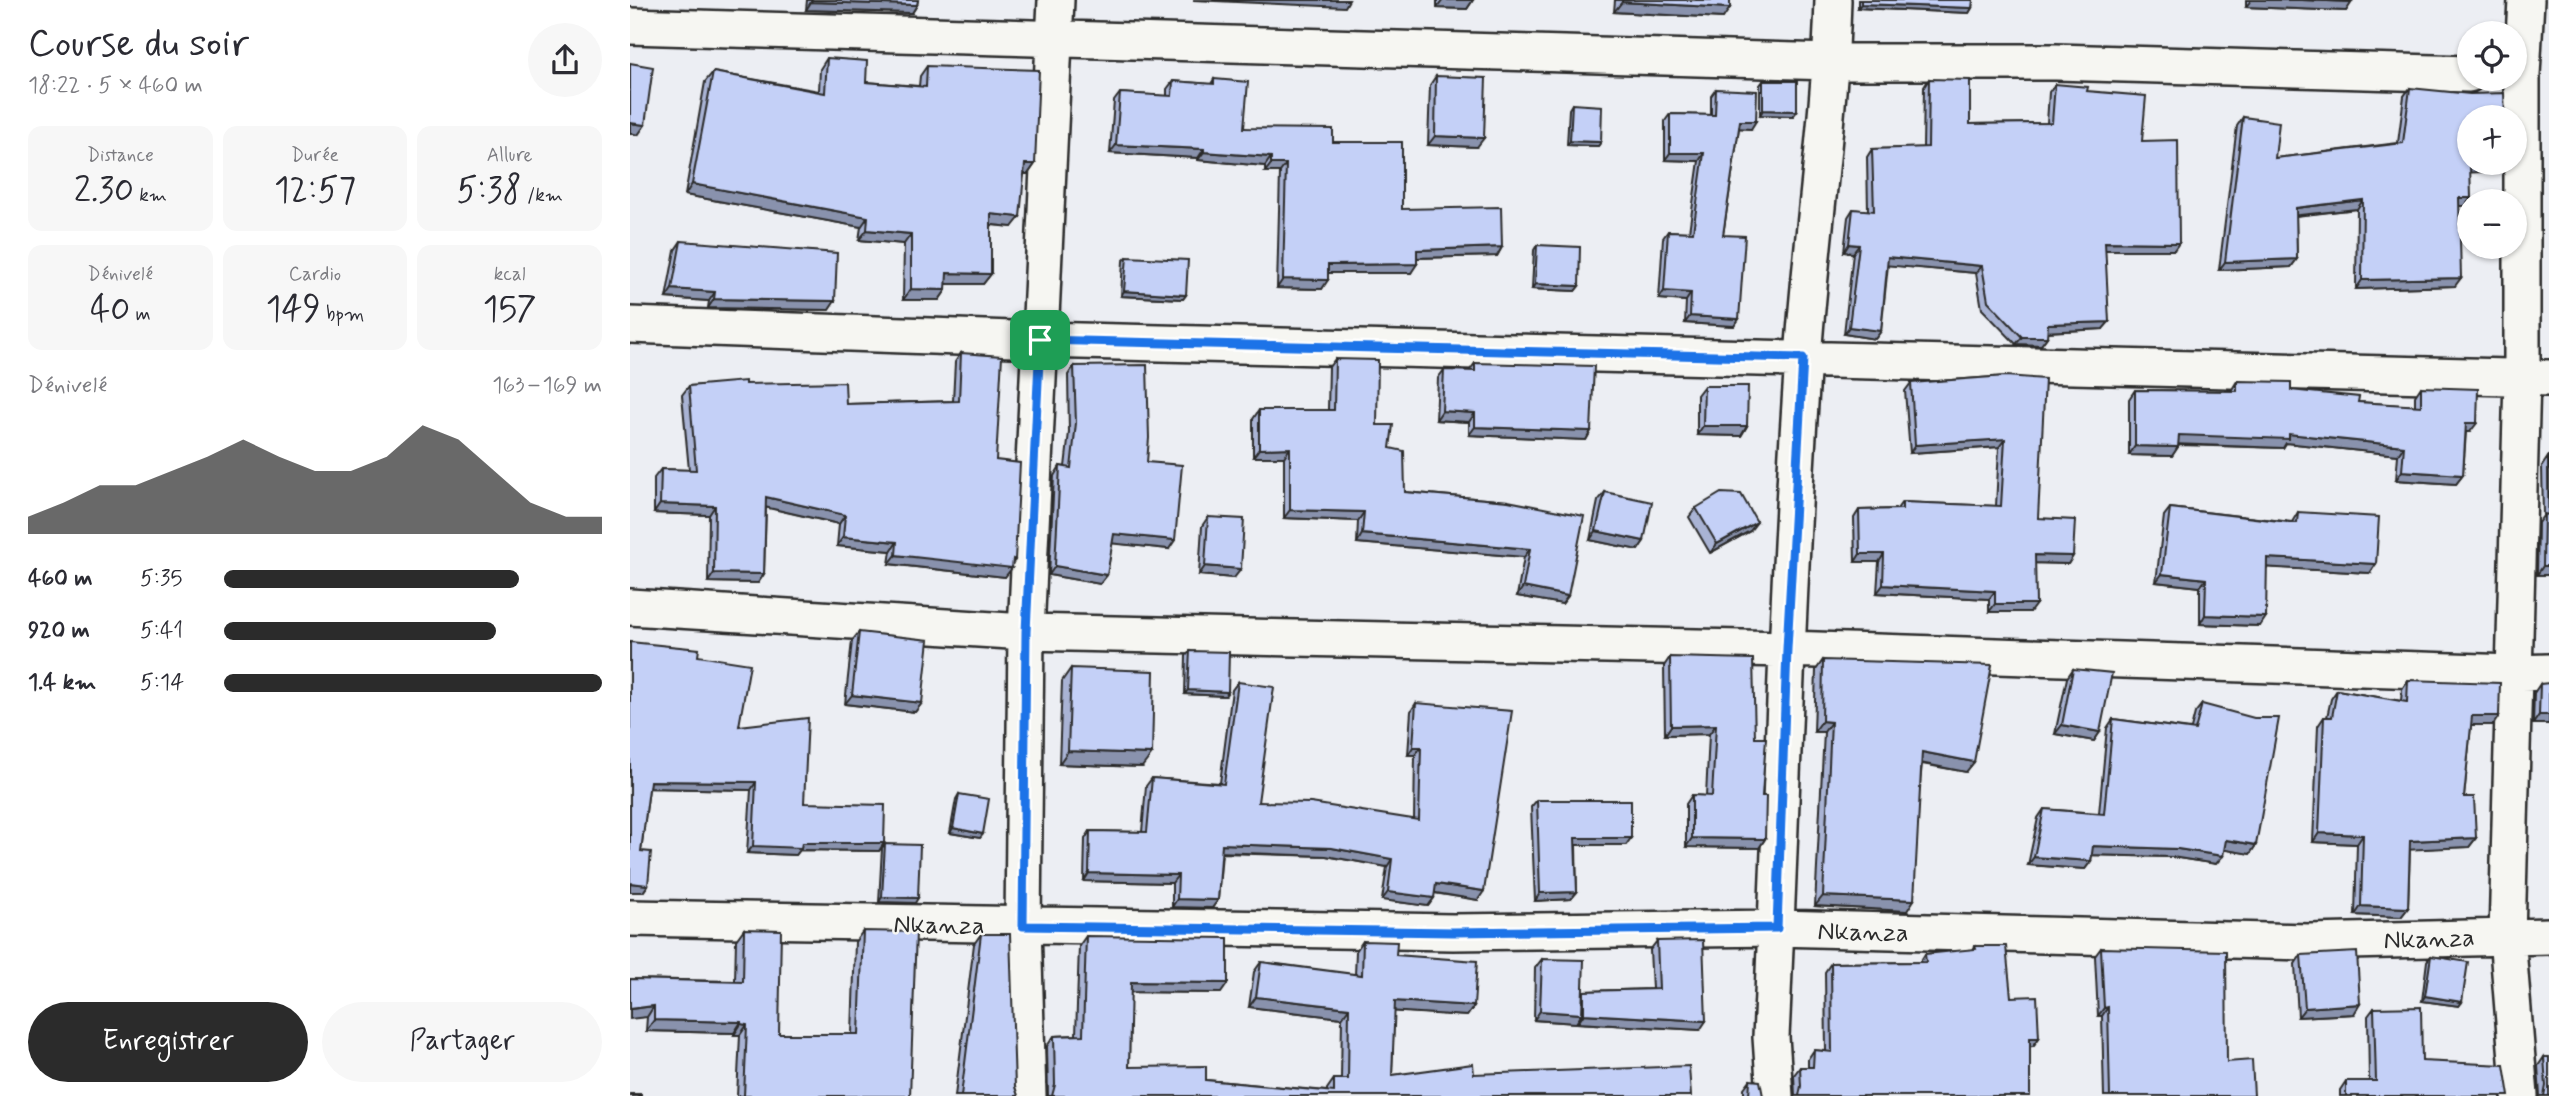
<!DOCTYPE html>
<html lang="fr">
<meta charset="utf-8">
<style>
:root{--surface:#fff;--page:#f7f7f7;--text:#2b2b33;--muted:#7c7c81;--accent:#2b2b2b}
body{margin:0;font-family:Mynerve,sans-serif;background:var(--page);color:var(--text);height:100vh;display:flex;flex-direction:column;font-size:26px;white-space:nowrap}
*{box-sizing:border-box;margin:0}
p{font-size:23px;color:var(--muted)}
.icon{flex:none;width:38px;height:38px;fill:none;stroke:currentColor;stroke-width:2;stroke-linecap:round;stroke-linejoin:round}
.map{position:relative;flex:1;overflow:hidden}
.details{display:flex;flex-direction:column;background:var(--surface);width:630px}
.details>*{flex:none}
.tools{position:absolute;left:1827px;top:21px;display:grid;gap:14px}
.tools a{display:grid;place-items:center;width:70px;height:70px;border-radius:50%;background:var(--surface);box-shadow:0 2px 5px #0004;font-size:35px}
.pin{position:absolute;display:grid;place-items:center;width:60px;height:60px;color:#fff;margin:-30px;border-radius:14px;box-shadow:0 4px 10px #0006}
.round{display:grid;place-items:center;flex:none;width:74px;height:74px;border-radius:37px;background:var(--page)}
.head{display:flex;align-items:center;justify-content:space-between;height:119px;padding:0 28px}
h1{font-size:38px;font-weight:600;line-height:52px}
.metrics{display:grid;grid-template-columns:repeat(3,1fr);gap:10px;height:119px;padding:7px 28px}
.metrics div{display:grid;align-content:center;border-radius:14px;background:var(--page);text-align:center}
.metrics b{font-size:35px;font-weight:600}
.metrics small{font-size:19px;font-weight:400}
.metrics p{font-size:19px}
.chart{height:196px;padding:14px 28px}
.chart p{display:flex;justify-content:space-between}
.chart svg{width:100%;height:126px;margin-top:7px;fill:var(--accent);opacity:.7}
.primary-button{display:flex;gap:14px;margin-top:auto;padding:14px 28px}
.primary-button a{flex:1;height:80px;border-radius:42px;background:var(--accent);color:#fff;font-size:28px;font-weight:600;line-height:80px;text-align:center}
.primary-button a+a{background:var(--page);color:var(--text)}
ul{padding:0 28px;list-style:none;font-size:23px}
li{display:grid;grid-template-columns:112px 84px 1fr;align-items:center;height:52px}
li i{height:18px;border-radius:9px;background:var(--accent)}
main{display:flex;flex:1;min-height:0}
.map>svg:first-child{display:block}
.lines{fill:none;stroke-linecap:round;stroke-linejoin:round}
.minor-casing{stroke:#2b2b2b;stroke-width:40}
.minor{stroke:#f6f6f2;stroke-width:35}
.wall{fill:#a9b3d4;stroke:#2b2b2b;stroke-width:2}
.shaded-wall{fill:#8992ad;stroke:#2b2b2b;stroke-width:2}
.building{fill:#c4d0f7;stroke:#2b2b2b;stroke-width:2}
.route-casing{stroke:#fff;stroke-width:14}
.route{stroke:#1a73e8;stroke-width:9}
.labels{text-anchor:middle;stroke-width:5;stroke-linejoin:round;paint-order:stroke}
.street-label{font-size:26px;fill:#2b2b2b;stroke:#f6f6f2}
</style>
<main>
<section class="details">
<div class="head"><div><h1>Course du soir</h1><p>18:22 · 5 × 460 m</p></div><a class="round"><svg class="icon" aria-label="share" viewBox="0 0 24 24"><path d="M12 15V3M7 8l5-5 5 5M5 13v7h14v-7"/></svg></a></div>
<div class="metrics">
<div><p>Distance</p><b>2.30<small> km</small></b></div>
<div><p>Durée</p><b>12:57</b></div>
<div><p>Allure</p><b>5:38<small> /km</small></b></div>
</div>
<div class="metrics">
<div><p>Dénivelé</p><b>40<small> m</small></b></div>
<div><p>Cardio</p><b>149<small> bpm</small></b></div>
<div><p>kcal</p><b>157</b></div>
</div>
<div class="chart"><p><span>Dénivelé</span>163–169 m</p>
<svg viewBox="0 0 160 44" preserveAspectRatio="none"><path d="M0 44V38L10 33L20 27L30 27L40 22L50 17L60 11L70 17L80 22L90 22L100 17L110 6L120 11L130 22L140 33L150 38L160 38V44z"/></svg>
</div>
<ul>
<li><b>460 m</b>5:35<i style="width:78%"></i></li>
<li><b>920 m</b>5:41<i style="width:72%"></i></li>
<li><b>1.4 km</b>5:14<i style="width:100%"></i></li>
</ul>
<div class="primary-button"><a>Enregistrer</a><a>Partager</a></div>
</section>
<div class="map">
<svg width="1919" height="1096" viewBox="0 0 1919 1096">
<rect width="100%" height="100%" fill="#eceef3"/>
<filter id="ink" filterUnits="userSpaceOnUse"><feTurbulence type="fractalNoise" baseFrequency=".0143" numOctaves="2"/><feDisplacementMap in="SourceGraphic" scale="14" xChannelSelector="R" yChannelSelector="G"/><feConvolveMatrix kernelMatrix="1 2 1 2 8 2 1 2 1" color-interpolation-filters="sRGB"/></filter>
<g filter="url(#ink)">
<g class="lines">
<defs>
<path id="minor" d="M0,26L1202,62H1426L1839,74
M0,325L410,340L1919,378
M0,607L396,632L1157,649L1883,673L1919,672
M0,918L823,932L1147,928L1680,942L1919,936
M398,1096L393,926L396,632L426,0
M1145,1096L1141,1037C1152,811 1157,585 1173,359C1181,239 1200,120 1203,0
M1890,1096L1877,936L1892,377V75L1896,0"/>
</defs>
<!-- minor casing -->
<use href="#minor" class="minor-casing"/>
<!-- minor -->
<use href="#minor" class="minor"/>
</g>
<!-- wall -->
<path class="wall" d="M177,0H288L287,5L282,13L176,10Z
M807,0H843L837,9L807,8Z
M985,0H1100L1093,18L984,12Z
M1228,0H1343L1342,8L1339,13L1228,8Z
M1616,0H1722L1716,11L1616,7Z
M197,58L236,82L289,86L290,76L297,66L405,164L398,174H394L382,227L361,225V274L353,284H316V290L309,300H273L274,244L229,240L231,227L55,195L75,82L83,72L189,91L190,69Z
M806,76L847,147L798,145L800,85Z
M584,79L614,128L703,142L772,209L872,247L867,256L787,258L781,273H698L692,289L647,288L650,172H635V166L568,160V158L480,153L484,101L490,93L537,96V89L543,81L581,84Z
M1299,79L1340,124L1417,123L1419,92L1425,84L1457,91L1512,141L1544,250H1475L1473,329L1417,332V337L1411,345L1386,344L1352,309L1346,273L1258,265L1251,331L1245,339L1214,334L1223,253L1214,252L1218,217L1223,209L1238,211L1237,157L1242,149L1293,148L1294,87Z
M1133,81L1167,111L1163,116L1130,115V85Z
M1780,88L1871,171L1840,172L1835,206H1829L1825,286L1726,289L1727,209L1666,216L1667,259L1661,267L1589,270L1607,126L1613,117L1645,158L1768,143L1774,96Z
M1086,89L1121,129L1109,128L1093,235L1109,319L1104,326L1055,323L1056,301L1029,299L1033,238L1038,231L1059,232L1069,161L1035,160V121L1040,114L1081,115V96Z
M942,104L971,142L968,146L937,145L939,109Z
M51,241L199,310L78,308L79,301L36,298L45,250Z
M907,245L949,286L945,291L902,289L904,250Z
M497,257L556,295L553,299L491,296L493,261Z
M331,353L366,460L382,564L375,577L259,564L261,551L207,546L209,524L136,507L134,574L128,583L78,582L79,515L24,513V478L31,469L59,470L52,395L59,386L115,384L216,404L323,401L325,362Z
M705,359L747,425L760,448L775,492L878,501L938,596L932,604L887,596L894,557L727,543L728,521L654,518V457H623V419L629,410H698L699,367Z
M845,363L961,431L956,440L839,435V422L806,420L808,378L814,370H840Z
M444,366L517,462L539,549L482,543L477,575L470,584L419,575L424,476L430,466L435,467L439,432L438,375Z
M1376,376L1408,518L1443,556L1438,564L1405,563L1400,612H1359V599L1247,593L1249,562H1225L1224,518L1229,510L1267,509L1272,502L1366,506L1369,447L1280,453L1275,391L1281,383Z
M1607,381L1728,402L1785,406V396L1791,387L1840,432H1836L1833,475L1826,484L1766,480L1768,455L1656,443L1653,448L1549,445L1542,456L1499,455V399L1505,390L1601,391Z
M1074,386L1117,426L1111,436L1067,435V395Z
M1918,457L1919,575H1907L1908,523L1913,516L1912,466Z
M975,492L1014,541L1008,550L960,540L968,501Z
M1066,508L1120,531L1080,553L1059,517Z
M1540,508L1662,522L1668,512L1740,573L1636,567L1630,626L1570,624V587L1526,582L1534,516Z
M578,517L604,578L569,575L572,526Z
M229,632L292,703L285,712L215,704L222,641Z
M0,642L68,656L109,726L174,803L254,843L249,851L170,850L166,855L117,853L121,790L19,788L11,851L18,885L13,892H0Z
M560,651L595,696L555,694L556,656Z
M1040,657L1125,738L1132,796L1135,839L1129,848L1056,847V804L1062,795L1076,796L1079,734L1035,735L1034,666Z
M1193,660L1344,762L1336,772L1292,764L1277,911L1185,906L1194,732H1184L1186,670Z
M441,668L512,767L429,764L432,681Z
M1443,669L1470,732L1464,741L1425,734L1437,678Z
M1778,680L1863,725H1841L1834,797L1846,838L1839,847L1780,849L1778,908L1771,917L1725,915L1727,844L1683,842L1688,726L1694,717H1697L1701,699L1707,690L1771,701L1772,689Z
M608,682L628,802L784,820L785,755H778L781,711L786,703L848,900L804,893V898L798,906L752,900L757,867L696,856L592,853L588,900L582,908L542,907V883L454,881L455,839L460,831L512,832L516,786L522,778L590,783L602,690Z
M1910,684L1919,724H1903L1904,693Z
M1572,704L1626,845L1620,854L1594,849L1586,864L1542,857L1462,855L1461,861L1455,869L1398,865L1408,818L1414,809L1469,813L1477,728L1483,719L1561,729L1565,713Z
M329,794L353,834L350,838L320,833L326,799Z
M907,800L996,845H946L947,892L941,899L905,901L901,807Z
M255,844L285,903L249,902L252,848Z
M114,929L149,1034H222L225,942L233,931L280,1096H107L110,1035H104V1033L16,1031L17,1017L0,979L105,981L106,940Z
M351,934L385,1087L388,1096H325L344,944Z
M456,936L591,993L500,992L499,1067L576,1080L697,1091V1089L704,1079H711L712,1018L619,1007L624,972L631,962L725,975L726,951L733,941L766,955L844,1006L837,1016L764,1011L762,1075L844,1074L1061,1096H418L417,1046L424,1036L446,1035L449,946Z
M1027,941L1070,1030L948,1023V1020L946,1023L904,1020L905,968L912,959L953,993L954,991L1022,989L1020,950Z
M1345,946L1409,1038L1403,1046H1400V1096H1165L1164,1075L1170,1067H1178V1059L1184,1050L1196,1051L1195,972L1201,963L1290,962L1295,954L1343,950Z
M1471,948L1597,1062L1624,1096H1474L1472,1016H1468L1465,956Z
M1671,955L1724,1014L1668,1017L1665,964Z
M1801,956L1832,1002L1829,1006L1792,1001L1797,961Z
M1744,1008L1792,1061L1879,1096H1710V1090L1716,1081H1739L1738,1016Z
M1914,1057L1919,1096H1910L1908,1066Z
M1120,1080L1133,1096H1114V1088Z"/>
<!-- shaded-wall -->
<path class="shaded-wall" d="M563,0H719L715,7Z
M813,0H843L837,9L807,8Z
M1621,0H1672L1722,2L1716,11L1616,7Z
M181,2L287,5L282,13L176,10Z
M992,2L1100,8L1093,18L984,12Z
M1231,4L1342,8L1339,13L1228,8Z
M1133,110L1167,111L1163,116L1130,115Z
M1110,121H1126L1121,129L1105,128Z
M0,123L15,125L8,135L0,133Z
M805,136L854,138L847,147L798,145Z
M940,141L971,142L968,146L937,145Z
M486,145L574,149L568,158L480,153Z
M574,152L641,157L635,166L568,160Z
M1040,153H1074L1069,161L1035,160Z
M1877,163L1871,171L1834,173L1840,164Z
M395,164H405L398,174H388Z
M641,164H656L650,172H635Z
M62,184L238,217L231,227L55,195Z
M1829,198H1841L1835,206H1823Z
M1733,200L1727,209L1660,216L1666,208Z
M361,214L390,217L382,227L354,224Z
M237,230L281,234L274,244L229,240Z
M1475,242L1549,243L1544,250H1469Z
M1219,244L1229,245L1223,253L1214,252Z
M872,247L867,256L781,258L787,250Z
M1258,257L1352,266L1346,273L1253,265Z
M1667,259L1661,267L1589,270L1595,262Z
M787,264L781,273H692L698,265Z
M317,273L361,274L353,284H309Z
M1831,278L1825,286L1726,289L1732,280Z
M653,279L698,280L692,289L647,288Z
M905,284L949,286L945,291L902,289Z
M42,289L85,292L79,301L36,298Z
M281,289L316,290L309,300H273Z
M494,291L556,295L553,299L491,296Z
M1034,291L1061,293L1056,301L1029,299Z
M84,299L205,301L199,310L78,308Z
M1060,316L1109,319L1104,326L1055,323Z
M1479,322L1473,329L1412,332L1418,324Z
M1219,327L1251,331L1245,339L1214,334Z
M1392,337H1417L1411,345L1386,344Z
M812,411L845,413L839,422L806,420Z
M1836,423H1847L1840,432H1830Z
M1073,426H1117L1111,436L1067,435Z
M845,427L961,431L956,440L839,435Z
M1659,434L1774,446L1768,455L1656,443L1653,448L1542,444L1549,435Z
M1375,439L1369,447L1280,453L1285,445Z
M1505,446L1548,447L1542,456L1499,455Z
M660,448L654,457H623L629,449Z
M1772,471L1833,475L1826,484L1766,480Z
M136,497L215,515L209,524L130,506Z
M30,504L85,506L79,515L24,513Z
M660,510L734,512L728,521L654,518Z
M1127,522L1120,531L1080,553L1087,544Z
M966,531L1014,541L1008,550L960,540Z
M484,534L545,540L539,549L478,543Z
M732,534L900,549L894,557L727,543Z
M213,537L267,542L261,551L207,546Z
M1230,554H1254L1249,562H1225Z
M266,555L383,559L385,560L379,568H382L375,577L259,564Z
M1405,555L1443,556L1438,564L1400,563Z
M1637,558L1746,564L1740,573L1631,567Z
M425,566L477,575L470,584L419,575Z
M575,566L611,569L604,578L569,575Z
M1913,566H1919V575H1907Z
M84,573L134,574L128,583L78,582Z
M1532,574L1576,579L1570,587L1526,582Z
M1253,585L1365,591L1359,599L1247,593Z
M893,587L938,596L932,604L887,596Z
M1365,604H1406L1400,612H1359Z
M1575,615L1636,617L1630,626L1570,624Z
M558,690L598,692L595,696L555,694Z
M222,695L292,703L285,712L215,704Z
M1909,715H1919V724H1903Z
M1842,716H1869L1863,725H1836Z
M1192,721L1201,722L1194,732H1184Z
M1086,725L1079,734L1035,735L1041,726Z
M1432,725L1470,732L1464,741L1425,734Z
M783,747H791L785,755H778Z
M438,751L522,754L512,767L429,764Z
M1292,752L1344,762L1336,772L1285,762Z
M20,781L126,782L121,790L15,788Z
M323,828L353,834L350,838L320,833Z
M1689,833L1733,835L1727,844L1683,842Z
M945,838H1001L996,845H940Z
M1062,838L1135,839L1129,848L1056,847Z
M1846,838L1839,847L1774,850L1780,841Z
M1596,840L1626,845L1620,854L1590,849Z
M172,843H254L249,851L170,850L166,855L117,853L123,846Z
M592,844L702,848L762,859L757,867L696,856L587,852Z
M1463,846L1548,849L1593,856L1586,864L1542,857L1456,855Z
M1404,857L1461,861L1455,869L1398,865Z
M459,873L548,875L542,883L454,881Z
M0,883L18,885L13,892H0Z
M806,884L854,891L848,900L800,892Z
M758,892L804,898L798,906L752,900Z
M947,892L941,899L905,901L910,893Z
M1193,896L1284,900L1277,911L1185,906Z
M252,897L288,898L285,903L249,902Z
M547,899L588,900L582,908L542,907Z
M1731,906L1778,908L1771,917L1725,915Z
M501,982L598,983L591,993L494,992Z
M1795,996L1832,1002L1829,1006L1792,1001Z
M626,997L719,1008L712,1018L619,1007Z
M765,1001L844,1006L837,1016L758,1011Z
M1730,1004L1724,1014L1668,1017L1675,1008Z
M24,1006L17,1017L0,1019V1009Z
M1478,1007L1472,1016H1468L1474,1008Z
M910,1011L952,1014L946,1023L904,1020Z
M954,1014L1076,1021L1070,1030L948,1023Z
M24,1020L111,1022L104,1033L16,1031Z
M111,1024L117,1025L110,1035H104Z
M1400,1038H1409L1403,1046L1394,1047Z"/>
<!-- building -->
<path class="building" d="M182,0H288L287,5L181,2Z
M992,0H1100V8L992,2Z
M1231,0H1343L1342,8L1231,4Z
M1672,0H1722V2Z
M197,58L237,61L236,82L296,87L297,66L409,70L405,164H395L390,217L361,214V274L317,273L316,290L281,289V234L237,230L238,217L62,184L83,72L195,93Z
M0,63L23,67L15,125L0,123Z
M806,76L856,78L854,138L805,136Z
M584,79L618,82L614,128L703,129V142H772V209L871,207L872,247L787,250V264L698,265V280L653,279L656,164H641V157L574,152V149L486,145L490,93L542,96L543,81L584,84Z
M1299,79L1340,80V124L1422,123L1425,84L1458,87L1457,91L1516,96L1512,141L1548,140L1549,243L1475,242L1479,322L1418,324L1417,337H1392L1358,301L1352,266L1258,257L1251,331L1219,327L1229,245L1219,244L1223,209L1244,211L1242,149L1298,147Z
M1133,81H1167V111L1133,110Z
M1780,88L1840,94L1874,93L1875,117H1839V163H1867L1840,164L1841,198H1829L1831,278L1732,280L1733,200L1666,208L1667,259L1595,262L1613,117L1649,122L1645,158L1773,143Z
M1086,89L1127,91L1126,121H1110L1093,235L1115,236L1109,319L1060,316L1061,293L1034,291L1038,231L1063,232L1074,153H1040V114L1085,115Z
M942,104L972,106L971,142L940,141Z
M51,241L207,253L205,301L84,299L85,292L42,289Z
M907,245L950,247L949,286L905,284Z
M497,257L558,260L556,295L494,291Z
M331,353L372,356L366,460L390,463L385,560L383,559L382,568L266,555L267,542L213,537L215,515L136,497L134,574L84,573L85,506L30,504L31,469L66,470L59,386L115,381V384L215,382L216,404L329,401Z
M705,359L748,360L747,425H763L760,448L774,451L775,492L878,501L954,516L938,596L893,587L900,549L732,534L734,512L660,510V448L629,449V410H704Z
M845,363L964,366L961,431L845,427V413L812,411L814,370L845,371Z
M517,365L519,438L517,462L552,465L545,540L484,534L477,575L425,566L430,466L441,468L446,423L444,366Z
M1376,376L1415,379L1408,518L1445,520L1443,556L1405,555L1406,604H1365V591L1253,585L1254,554H1230L1229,510L1272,509V502L1371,506L1375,439L1285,445L1281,383Z
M1607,381L1661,382V390L1729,397L1728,402L1791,406V387L1848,389L1847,423H1836L1833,475L1772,471L1774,446L1659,434V439L1549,435L1548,447L1505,446V390L1607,391Z
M1074,386H1118L1117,426H1073Z
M1918,457H1919V505Z
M975,492L1022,502L1014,541L966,531Z
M1091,493L1111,494L1127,522L1087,544L1066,508Z
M1540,508L1667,523L1668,512L1749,517L1746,564L1637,558L1636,617L1575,615L1576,579L1532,574Z
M1914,514L1919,515V566H1913Z
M578,517L614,519L611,569L575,566Z
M229,632L299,640L292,703L222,695Z
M0,642L69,649L68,656L120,664L109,726L178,718L174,803L255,805L254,843H172L171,848L123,846L126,782L20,781L11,851L21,852L18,885L0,883Z
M560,651L599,652L598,692L558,690Z
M1040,657L1123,659L1125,738H1136L1132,796H1136L1135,839L1062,838V795L1082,796L1086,725L1041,726Z
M1193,660L1362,665L1344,762L1292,752L1284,900L1193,896L1201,722L1192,721Z
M441,668L524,671L522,754L438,751Z
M1443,669L1482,673L1470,732L1432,725Z
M1778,680L1870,683L1869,716H1842L1834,797H1844L1846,838L1780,841L1778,908L1731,906L1733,835L1689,833L1694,717H1702L1707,690L1777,702Z
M608,682L644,687L628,802L681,803L789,820L791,747H783L786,703L882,711L854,891L806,884L804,898L758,892L762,859L702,848L592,844L588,900L547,899L548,875L459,873L460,831L517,832L522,778L594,784Z
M1919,683V715H1909L1910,684Z
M1572,704L1624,718H1649L1626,845L1596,840L1593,856L1548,849L1463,846L1461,861L1404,857L1414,809L1474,814L1483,719L1565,730Z
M329,794L359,799L353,834L323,828Z
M907,800H1001V838H945L947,892L910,893Z
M255,844L290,845L288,898L252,897Z
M114,929L151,930L149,1034H229L233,931L286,932L280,1096H114L117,1025L111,1024V1022L24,1020V1006L0,1009V979L113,982Z
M351,934H380L385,1087L388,1096H331Z
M456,936L598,938V983L501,982L499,1067L576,1066V1080L704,1092V1079H718L719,1008L626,997L631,962L732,975L733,941L767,942L766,955L847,961L844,1006L765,1001L762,1075L843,1064L844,1074L1059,1066L1061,1096H422L425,1085L424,1036L453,1035Z
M1073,940L1076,1021L954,1014V991L1029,989L1027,941Z
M1345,946H1376L1381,997L1407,996L1409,1038H1400V1096H1169L1171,1086L1170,1067H1183L1184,1050L1202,1052L1201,963L1296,962L1295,954L1346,949Z
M1471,948L1596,951L1597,1062L1622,1060L1624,1096H1480L1478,1007L1474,1008Z
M1727,952L1730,1004L1675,1008L1671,955Z
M1801,956L1838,962L1832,1002L1795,996Z
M912,959L954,960L952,1014L910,1011Z
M1791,1007L1792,1061L1874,1065L1879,1096H1716V1081H1746L1744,1008Z
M1914,1057H1919V1096H1914L1916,1086Z
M1120,1080L1130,1081L1133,1096H1119Z
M0,1094H11V1096H0Z"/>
</g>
<g class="lines" filter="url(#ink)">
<defs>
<path id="route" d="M410,340L1173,358L1157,649L1147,928L823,932L393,926L396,632Z"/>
</defs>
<!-- route casing -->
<use href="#route" class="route-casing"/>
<!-- route -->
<use href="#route" class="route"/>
</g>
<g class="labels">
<!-- street labels -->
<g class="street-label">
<text transform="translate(309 924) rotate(1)" y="9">Nkanza</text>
<text transform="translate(1233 931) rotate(1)" y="9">Nkanza</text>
<text transform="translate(1799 938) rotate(-2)" y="9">Nkanza</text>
</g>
</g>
</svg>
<div class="tools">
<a><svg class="icon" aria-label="locate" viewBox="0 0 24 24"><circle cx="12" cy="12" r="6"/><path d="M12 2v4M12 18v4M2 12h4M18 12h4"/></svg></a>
<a>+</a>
<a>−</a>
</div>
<div class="pin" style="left:410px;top:340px;background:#1e9e55"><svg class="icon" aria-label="arrive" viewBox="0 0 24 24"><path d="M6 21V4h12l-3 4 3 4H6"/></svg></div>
</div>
</main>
